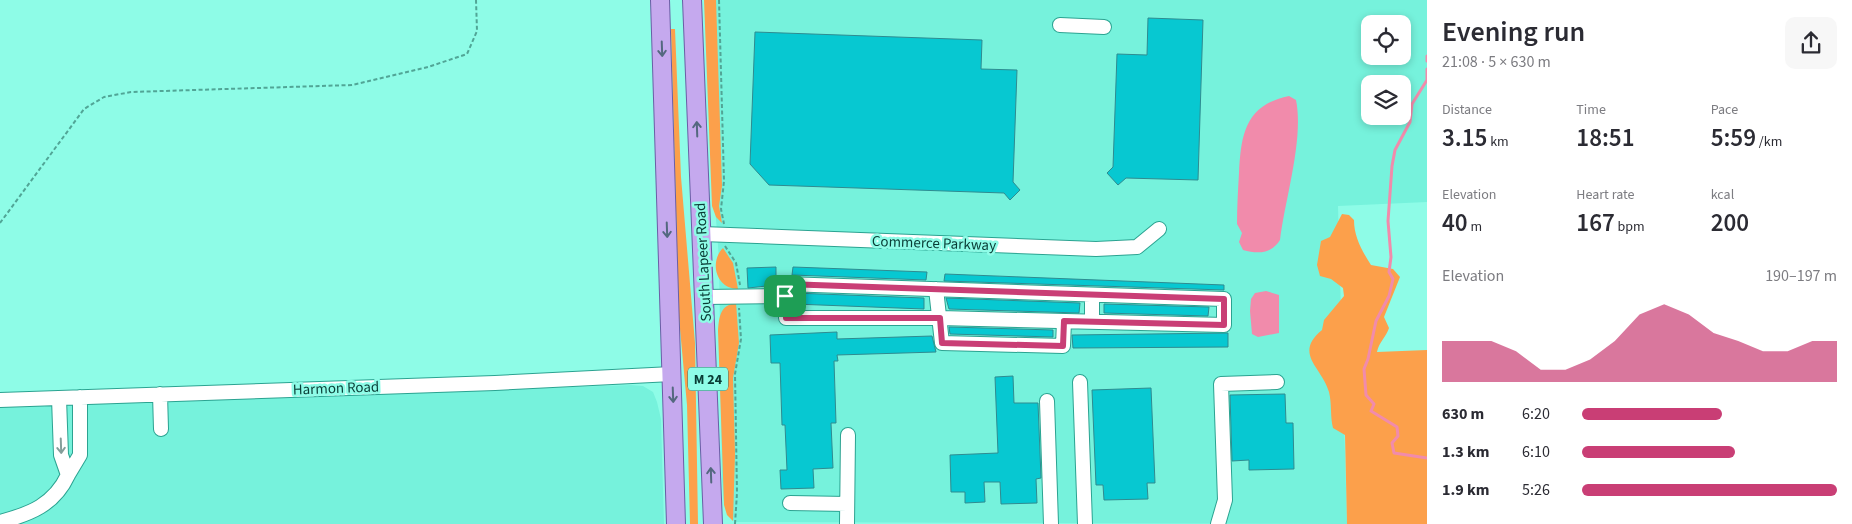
<!DOCTYPE html>
<meta charset="utf-8">
<style>
:root{--surface:#fff;--page:#f7f7f7;--text:#2b2b33;--muted:#7c7c81;--accent:#c93e75}
body{margin:0;font-family:"Source Sans 3",sans-serif;background:var(--page);color:var(--text);height:100vh;display:flex;flex-direction:column;font-size:19px;white-space:nowrap}
*{box-sizing:border-box;margin:0}
p{font-size:16px;color:var(--muted)}
.icon{flex:none;width:28px;height:28px;fill:none;stroke:currentColor;stroke-width:2;stroke-linecap:round;stroke-linejoin:round}
.map{position:relative;flex:1;overflow:hidden}
.sheet{display:flex;flex-direction:column;background:var(--surface);width:425px}
.sheet>*{flex:none}
.fabs{position:absolute;left:1361px;top:15px;display:grid;gap:10px}
.fabs a{display:grid;place-items:center;width:50px;height:50px;border-radius:10px;background:var(--surface);box-shadow:0 2px 8px #0003;font-size:25px}
.pin{position:absolute;display:grid;place-items:center;width:42px;height:42px;color:#fff;margin:-21px;border-radius:10px;box-shadow:0 2px 8px #0006}
.round{display:grid;place-items:center;flex:none;width:52px;height:52px;border-radius:10px;background:var(--page)}
.summary{display:flex;align-items:center;justify-content:space-between;height:85px;padding:0 15px}
h1{font-size:28px;font-weight:600;line-height:38px}
.figures{display:grid;grid-template-columns:repeat(3,1fr);gap:8px;height:85px;padding:5px 15px}
.figures div{display:grid;align-content:center}
.figures b{font-size:25px;font-weight:600}
.figures small{font-size:14px;font-weight:400}
.figures p{font-size:14px}
.chart{height:140px;padding:10px 15px}
.chart p{display:flex;justify-content:space-between}
.chart svg{width:100%;height:90px;margin-top:5px;fill:var(--accent);opacity:.7}
ul{padding:0 15px;list-style:none;font-size:16px}
li{display:grid;grid-template-columns:80px 60px 1fr;align-items:center;height:38px}
li i{height:12px;border-radius:6px;background:var(--accent)}
main{display:flex;flex:1;min-height:0}
.map>svg:first-child{display:block}
.built{fill:#76f2dc;fill-rule:evenodd}
.green{fill:#fca04b}
.water{fill:#f18bab}
.lines{fill:none;stroke-linecap:round;stroke-linejoin:round}
.stream{stroke:#f18bab;stroke-width:3}
.building{fill:#07c8d1;stroke:#2f8b90}
.minor-casing{stroke:#2ba391;stroke-width:16}
.major-casing{stroke:#6a5ea5;stroke-width:20}
.path{stroke:#51a596;stroke-width:2;stroke-dasharray:4 2.5;stroke-linecap:butt}
.minor{stroke:#fff;stroke-width:14}
.major{stroke:#c5a9ee;stroke-width:18}
.oneway{stroke:#54687f}
.oneway2{stroke:#849e9a}
.route-casing{stroke:#fff;stroke-width:10}
.route{stroke:#c93e75;stroke-width:6}
.labels{text-anchor:middle;stroke-width:5;stroke-linejoin:round;paint-order:stroke}
.shield{fill:#8efce7;stroke:#31766a;stroke-width:1}
.shield-label{font-size:14px;font-weight:bold;fill:#093c35}
.street-label{font-size:15px;fill:#093c35;stroke:#8efce7}
</style>
<main>
<div class="map">
<svg width="1427" height="524" viewBox="0 0 1427 524">
<rect width="100%" height="100%" fill="#8efce7"/>
<!-- built -->
<path class="built" d="M706,0H1427V202L1338,206L1347,524L735,522L729,516L724,503L722,481L719,259L711,153ZM1370,24H1402V56H1370ZM1370,84H1402V116H1370Z
M631,385L643,386L653,392L657,402L661,419L664,524H0V407Z"/>
<!-- green -->
<path class="green" d="M704,0H716L722,186L719,206L722,223L716,217L712,206Z
M671,29H675L681,177L695,343L698,524H690L687,405L679,318Z
M1342,214L1349,215L1354,220C1354,237 1362,251 1371,265L1393,269L1400,277L1384,317L1389,328C1386,337 1379,342 1377,352L1427,350V524H1347L1345,435L1333,428C1330,416 1332,404 1329,392C1322,367 1293,354 1322,330L1324,320L1344,296L1343,288L1331,279L1320,276L1317,265L1321,241L1330,237Z
M723,248L733,263L738,289C716,289 709,262 723,248Z
M736,303L739,343L733,378L735,454L733,521L727,515L724,505L718,331C719,317 720,305 736,303Z"/>
<!-- water -->
<path class="water" d="M1289,96L1296,100C1304,139 1285,199 1280,240C1271,254 1258,254 1243,250L1239,242L1242,233L1237,224C1237,207 1238,190 1239,173C1241,135 1245,105 1289,96Z
M1266,291L1279,295V333L1258,337L1252,334L1250,311L1251,299L1255,293Z"/>
<g class="lines">
<!-- stream -->
<path class="stream" d="M1427,56V61
M1427,69V80L1412,104L1410,122L1395,150L1392,166L1388,221L1391,257L1389,272L1393,279L1389,296L1376,321L1368,359L1364,369L1366,395L1374,404L1371,411L1397,427L1398,436L1392,443L1394,453L1427,458"/>
</g>
<!-- building -->
<path class="building" d="M1148,18L1203,20L1198,180L1126,178L1118,185L1107,173L1113,167L1117,54L1147,55Z
M755,32L982,40L981,69L1017,70L1013,182L1020,190L1010,200L1004,193L769,185L750,164Z
M776,267V285L748,288L747,268Z
M793,267L927,272L926,280L792,275Z
M945,274L1224,285V290L944,281Z
M794,293L924,298V309L794,304Z
M946,298L1080,303L1079,313L949,309Z
M1104,304L1209,307L1208,316L1104,313Z
M949,327L1053,330V337L950,334Z
M837,332V339L932,336L936,352L837,355L838,361H834L836,423H831L833,468L813,469L814,488L781,489L780,470H787L785,425H782L780,363H771L770,335Z
M1228,333V347L1073,348L1072,335Z
M1013,376L1014,403H1038L1041,478L1036,479L1037,503L1001,504L1000,482H984L985,502L965,503V492H951L950,455L998,453L995,377Z
M1151,388L1155,483H1147L1148,499L1104,500L1103,485H1096L1092,390Z
M1285,394L1286,423H1293L1294,469L1249,470V460L1232,461L1230,395Z"/>
<g class="lines">
<defs>
<path id="minor" d="M1060,25L1104,27
M702,234L1096,249L1137,247L1159,229
M936,289L942,343L1063,346L1064,321
M705,297L785,296L786,318H940L1224,325V299L785,284V296
M1092,322V295
M1080,382L1085,524
M160,394L161,429
M59,398L61,455L68,475L80,455V397
M0,400L495,383L672,374
M1047,401L1051,524
M790,503L847,504
M0,522C30,514 54,505 68,475
M847,524L848,435
M1218,524L1225,500L1221,384L1277,382"/>
<path id="major" d="M660,0L676,524
M692,0L713,524"/>
</defs>
<!-- minor casing -->
<use href="#minor" class="minor-casing"/>
<!-- major casing -->
<use href="#major" class="major-casing"/>
<!-- path -->
<path class="path" d="M719,0L724,181L721,209L724,224
M0,223L84,109L104,97L131,92L352,85L428,67L467,54L477,31L476,0
M725,246L736,263L740,285
M735,524L737,493L735,374L741,339L739,308"/>
<!-- minor -->
<use href="#minor" class="minor"/>
<!-- major -->
<use href="#major" class="major"/>
</g>
<!-- one-way arrows -->
<defs><path id="oneway-shaft" d="M-6 0H5M1.5-3L5.5 0L1.5 3" fill="none" stroke-width="1.6" stroke-linecap="round" stroke-linejoin="round" transform="scale(1.25)"/></defs>
<g class="oneway">
<use href="#oneway-shaft" transform="translate(662 49) rotate(88)"/>
<use href="#oneway-shaft" transform="translate(697 129) rotate(-92)"/>
<use href="#oneway-shaft" transform="translate(667 230) rotate(88)"/>
<use href="#oneway-shaft" transform="translate(673 395) rotate(88)"/>
<use href="#oneway-shaft" transform="translate(711 475) rotate(-92)"/>
</g>
<use class="oneway2" href="#oneway-shaft" transform="translate(61 446) rotate(88)"/>
<g class="lines">
<defs>
<path id="route" d="M785,284L1224,299V325L1064,321L1063,346L942,343L940,318H786Z"/>
</defs>
<!-- route casing -->
<use href="#route" class="route-casing"/>
<!-- route -->
<use href="#route" class="route"/>
</g>
<g class="labels">
<!-- shield labels -->
<rect class="shield" x="688" y="367.5" width="40" height="23" rx="4"/>
<g class="shield-label">
<text x="708" y="384">M 24</text>
</g>
<!-- street labels -->
<g class="street-label">
<text transform="translate(934 243) rotate(2)" y="5">Commerce Parkway</text>
<text transform="translate(703 262) rotate(-93)" y="5">South Lapeer Road</text>
<text transform="translate(336 388) rotate(-2)" y="5">Harmon Road</text>
</g>
</g>
</svg>
<div class="fabs">
<a><svg class="icon" aria-label="locate" viewBox="0 0 24 24"><circle cx="12" cy="12" r="6"/><path d="M12 2v4M12 18v4M2 12h4M18 12h4"/></svg></a>
<a><svg class="icon" aria-label="layers" viewBox="0 0 24 24"><path d="M12 4l9 5-9 5-9-5zM3 14l9 5 9-5"/></svg></a>
</div>
<div class="pin" style="left:785px;top:296px;background:#1e9e55"><svg class="icon" aria-label="arrive" viewBox="0 0 24 24"><path d="M6 21V4h12l-3 4 3 4H6"/></svg></div>
</div>
<section class="sheet">
<div class="summary"><div><h1>Evening run</h1><p>21:08 · 5 × 630 m</p></div><a class="round"><svg class="icon" aria-label="share" viewBox="0 0 24 24"><path d="M12 15V3M7 8l5-5 5 5M5 13v7h14v-7"/></svg></a></div>
<div class="figures">
<div><p>Distance</p><b>3.15<small> km</small></b></div>
<div><p>Time</p><b>18:51</b></div>
<div><p>Pace</p><b>5:59<small> /km</small></b></div>
</div>
<div class="figures">
<div><p>Elevation</p><b>40<small> m</small></b></div>
<div><p>Heart rate</p><b>167<small> bpm</small></b></div>
<div><p>kcal</p><b>200</b></div>
</div>
<div class="chart"><p><span>Elevation</span>190–197 m</p>
<svg viewBox="0 0 160 44" preserveAspectRatio="none"><path d="M0 44V24L10 24L20 24L30 29L40 38L50 38L60 33L70 24L80 11L90 6L100 11L110 20L120 24L130 29L140 29L150 24L160 24V44z"/></svg>
</div>
<ul>
<li><b>630 m</b>6:20<i style="width:55%"></i></li>
<li><b>1.3 km</b>6:10<i style="width:60%"></i></li>
<li><b>1.9 km</b>5:26<i style="width:100%"></i></li>
</ul>
</section>
</main>
